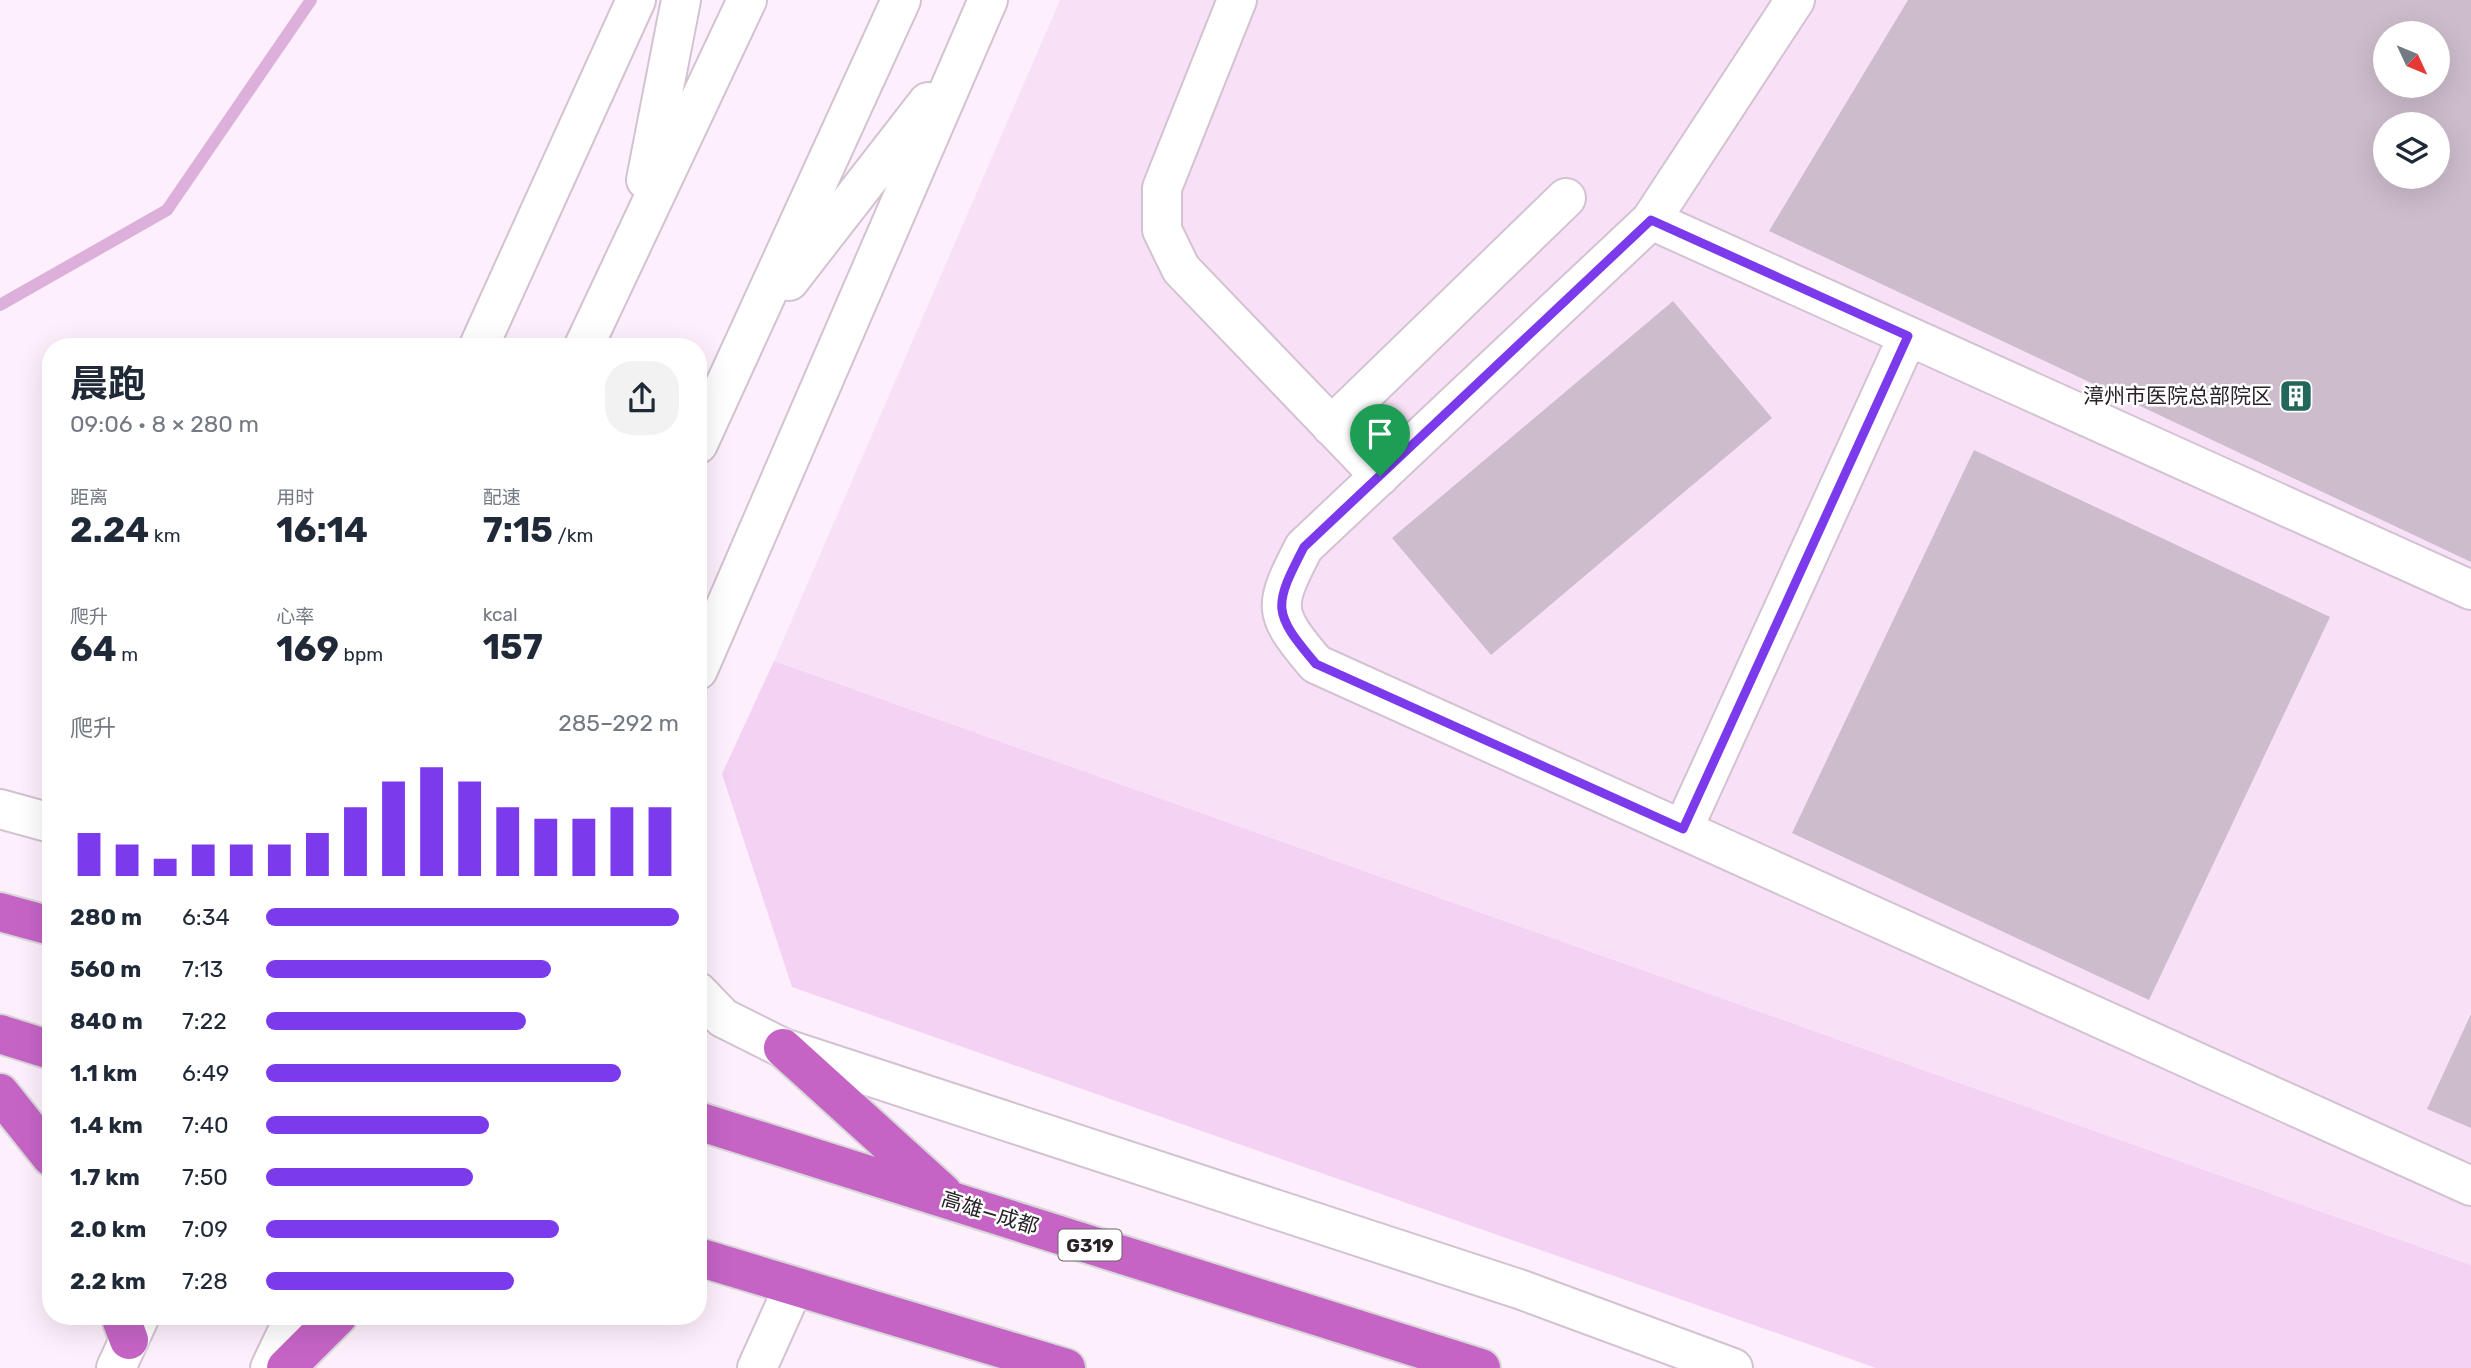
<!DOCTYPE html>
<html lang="zh">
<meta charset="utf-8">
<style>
:root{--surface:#fff;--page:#f2f2f3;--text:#1f2937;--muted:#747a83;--accent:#7c3aed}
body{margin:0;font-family:Rubik,"Noto Sans SC",sans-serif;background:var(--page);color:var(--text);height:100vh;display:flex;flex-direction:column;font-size:26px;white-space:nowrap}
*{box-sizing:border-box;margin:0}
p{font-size:23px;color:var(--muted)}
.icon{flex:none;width:38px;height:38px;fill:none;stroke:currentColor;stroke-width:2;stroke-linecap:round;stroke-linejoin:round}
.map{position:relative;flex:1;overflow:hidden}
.panel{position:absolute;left:42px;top:338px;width:665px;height:987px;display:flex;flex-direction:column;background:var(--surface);border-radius:28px;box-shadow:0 7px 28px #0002}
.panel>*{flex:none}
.needle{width:46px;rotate:134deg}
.buttons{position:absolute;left:2373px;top:21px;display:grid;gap:14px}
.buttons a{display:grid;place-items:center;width:77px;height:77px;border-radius:50%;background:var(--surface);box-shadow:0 7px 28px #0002;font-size:35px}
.pin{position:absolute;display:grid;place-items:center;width:60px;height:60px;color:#fff;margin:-72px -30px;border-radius:50% 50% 50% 0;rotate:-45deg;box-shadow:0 0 7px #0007}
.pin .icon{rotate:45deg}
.round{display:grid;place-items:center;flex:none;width:74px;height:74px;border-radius:28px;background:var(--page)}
.headline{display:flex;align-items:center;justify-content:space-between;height:119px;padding:0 28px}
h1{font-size:38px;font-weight:700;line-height:52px}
.stats{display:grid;grid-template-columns:repeat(3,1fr);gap:10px;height:119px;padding:7px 28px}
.stats div{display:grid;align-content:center}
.stats b{font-size:35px;font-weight:700}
.stats small{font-size:19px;font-weight:400}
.stats p{font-size:19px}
.chart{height:196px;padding:14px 28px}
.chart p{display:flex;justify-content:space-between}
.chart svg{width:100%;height:126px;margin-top:7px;stroke:var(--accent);stroke-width:6}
ul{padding:0 28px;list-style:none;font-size:23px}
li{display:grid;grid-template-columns:112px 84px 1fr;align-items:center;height:52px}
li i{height:18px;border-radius:9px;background:var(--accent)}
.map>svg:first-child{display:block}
.built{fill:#f8e1f7;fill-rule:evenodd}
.green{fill:#f4d2f3}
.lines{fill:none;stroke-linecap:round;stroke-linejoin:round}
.stream{stroke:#ddb0db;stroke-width:12}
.building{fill:#ccbccc;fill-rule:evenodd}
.minor-casing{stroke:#d3c2d2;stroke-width:42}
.highway-casing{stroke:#d8d7d8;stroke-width:42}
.minor{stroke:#fff;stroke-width:38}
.highway{stroke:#c664c6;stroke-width:38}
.route-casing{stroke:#fff;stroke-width:14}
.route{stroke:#7c3aed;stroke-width:9}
.labels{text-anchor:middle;stroke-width:5;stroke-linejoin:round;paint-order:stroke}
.shield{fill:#fff;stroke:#696569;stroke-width:2}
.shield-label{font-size:19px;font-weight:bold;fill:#292329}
.poi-label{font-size:21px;fill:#292329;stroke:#fff;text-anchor:end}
.street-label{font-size:21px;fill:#292329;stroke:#fff}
</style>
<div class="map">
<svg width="2471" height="1368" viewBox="0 0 2471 1368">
<rect width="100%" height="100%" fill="#fdeffc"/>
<!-- built -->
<path class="built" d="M1060,0H2471V1265L774,661ZM2385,33H2438V86H2385ZM2385,124H2438V177H2385Z"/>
<!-- green -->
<path class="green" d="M774,661L2471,1265V1368H1876L792,987L722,774Z"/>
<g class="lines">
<!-- stream -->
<path class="stream" d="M0,305L167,210L311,0"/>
</g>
<!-- building -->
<path class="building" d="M1908,0H2471V562L1769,231ZM2385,33H2438V86H2385ZM2385,124H2438V177H2385Z
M1673,301L1772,418L1491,655L1392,538Z
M1974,450L2330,617L2149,1000L1792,833Z
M2471,1014V1128L2427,1109Z"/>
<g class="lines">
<defs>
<path id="minor" d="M1237,0L1162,188V230L1181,269L1380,476
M1795,0L1651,220L1304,547C1273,607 1272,612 1316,664L2471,1186
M646,180L681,0
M1651,220L2471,590
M789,281L928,102
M479,346L636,0
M584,346L747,0
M1331,426L1566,198
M698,444L901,0
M698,670L988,0
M0,809L51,823
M1683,829L1908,336
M698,992L723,1018L783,1048L1522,1290L1733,1368
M116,1368L140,1316
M270,1368L295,1316
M757,1368L794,1286"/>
<path id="highway" d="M0,912L51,926
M0,1034L51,1050
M783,1048L943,1193
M0,1093L51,1157
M698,1121L1481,1368
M698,1257L1066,1368
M120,1316L129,1340
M286,1368L338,1316"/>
</defs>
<!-- minor casing -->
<use href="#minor" class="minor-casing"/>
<!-- highway casing -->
<use href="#highway" class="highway-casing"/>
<!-- minor -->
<use href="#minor" class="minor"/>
<!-- highway -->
<use href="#highway" class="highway"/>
</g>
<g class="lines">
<defs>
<path id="route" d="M1651,220L1908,336L1683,829L1316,664C1272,612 1273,607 1304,547Z"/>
</defs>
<!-- route casing -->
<use href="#route" class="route-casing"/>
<!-- route -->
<use href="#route" class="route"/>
</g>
<!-- icons -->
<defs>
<symbol id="building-square" viewBox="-11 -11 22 22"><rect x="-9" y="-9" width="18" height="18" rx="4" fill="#226759" stroke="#fff"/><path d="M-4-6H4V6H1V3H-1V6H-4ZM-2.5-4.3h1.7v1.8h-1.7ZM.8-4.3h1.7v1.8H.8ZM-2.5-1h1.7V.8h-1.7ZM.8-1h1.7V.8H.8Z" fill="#fff"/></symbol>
</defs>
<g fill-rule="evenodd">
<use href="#building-square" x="2277" y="377" width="38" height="38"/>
</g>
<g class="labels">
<!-- shield labels -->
<rect class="shield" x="1058.5" y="1229.5" width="63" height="31" rx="5"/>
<g class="shield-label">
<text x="1090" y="1252">G319</text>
</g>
<!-- poi labels -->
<g class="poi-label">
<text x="2272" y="403">漳州市医院总部院区</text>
</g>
<!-- street labels -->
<g class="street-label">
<text transform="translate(990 1213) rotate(17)" y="7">高雄—成都</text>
</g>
</g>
</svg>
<div class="buttons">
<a><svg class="needle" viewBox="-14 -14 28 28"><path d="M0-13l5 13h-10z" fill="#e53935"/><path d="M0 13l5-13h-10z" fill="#747a83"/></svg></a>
<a><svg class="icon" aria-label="layers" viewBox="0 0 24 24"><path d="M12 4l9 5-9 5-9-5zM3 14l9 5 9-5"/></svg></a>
</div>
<div class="pin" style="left:1380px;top:476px;background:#1e9e55"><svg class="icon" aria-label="arrive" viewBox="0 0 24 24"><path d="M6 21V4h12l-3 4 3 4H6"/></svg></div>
<section class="panel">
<div class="headline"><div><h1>晨跑</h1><p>09:06 · 8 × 280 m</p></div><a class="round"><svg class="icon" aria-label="share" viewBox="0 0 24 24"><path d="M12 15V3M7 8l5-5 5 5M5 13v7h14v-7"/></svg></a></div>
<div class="stats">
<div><p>距离</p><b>2.24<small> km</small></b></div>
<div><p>用时</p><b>16:14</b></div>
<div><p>配速</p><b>7:15<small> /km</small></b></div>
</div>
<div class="stats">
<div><p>爬升</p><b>64<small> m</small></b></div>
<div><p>心率</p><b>169<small> bpm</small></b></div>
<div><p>kcal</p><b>157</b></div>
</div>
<div class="chart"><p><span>爬升</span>285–292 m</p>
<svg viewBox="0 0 160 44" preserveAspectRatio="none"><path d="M5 44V29M15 44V33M25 44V38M35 44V33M45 44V33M55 44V33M65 44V29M75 44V20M85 44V11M95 44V6M105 44V11M115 44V20M125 44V24M135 44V24M145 44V20M155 44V20"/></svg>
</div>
<ul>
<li><b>280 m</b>6:34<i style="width:100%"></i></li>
<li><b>560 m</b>7:13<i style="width:69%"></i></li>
<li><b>840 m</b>7:22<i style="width:63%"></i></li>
<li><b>1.1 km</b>6:49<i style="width:86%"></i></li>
<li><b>1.4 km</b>7:40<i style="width:54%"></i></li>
<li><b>1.7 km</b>7:50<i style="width:50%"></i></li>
<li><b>2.0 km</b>7:09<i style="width:71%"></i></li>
<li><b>2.2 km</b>7:28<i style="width:60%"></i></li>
</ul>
</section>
</div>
